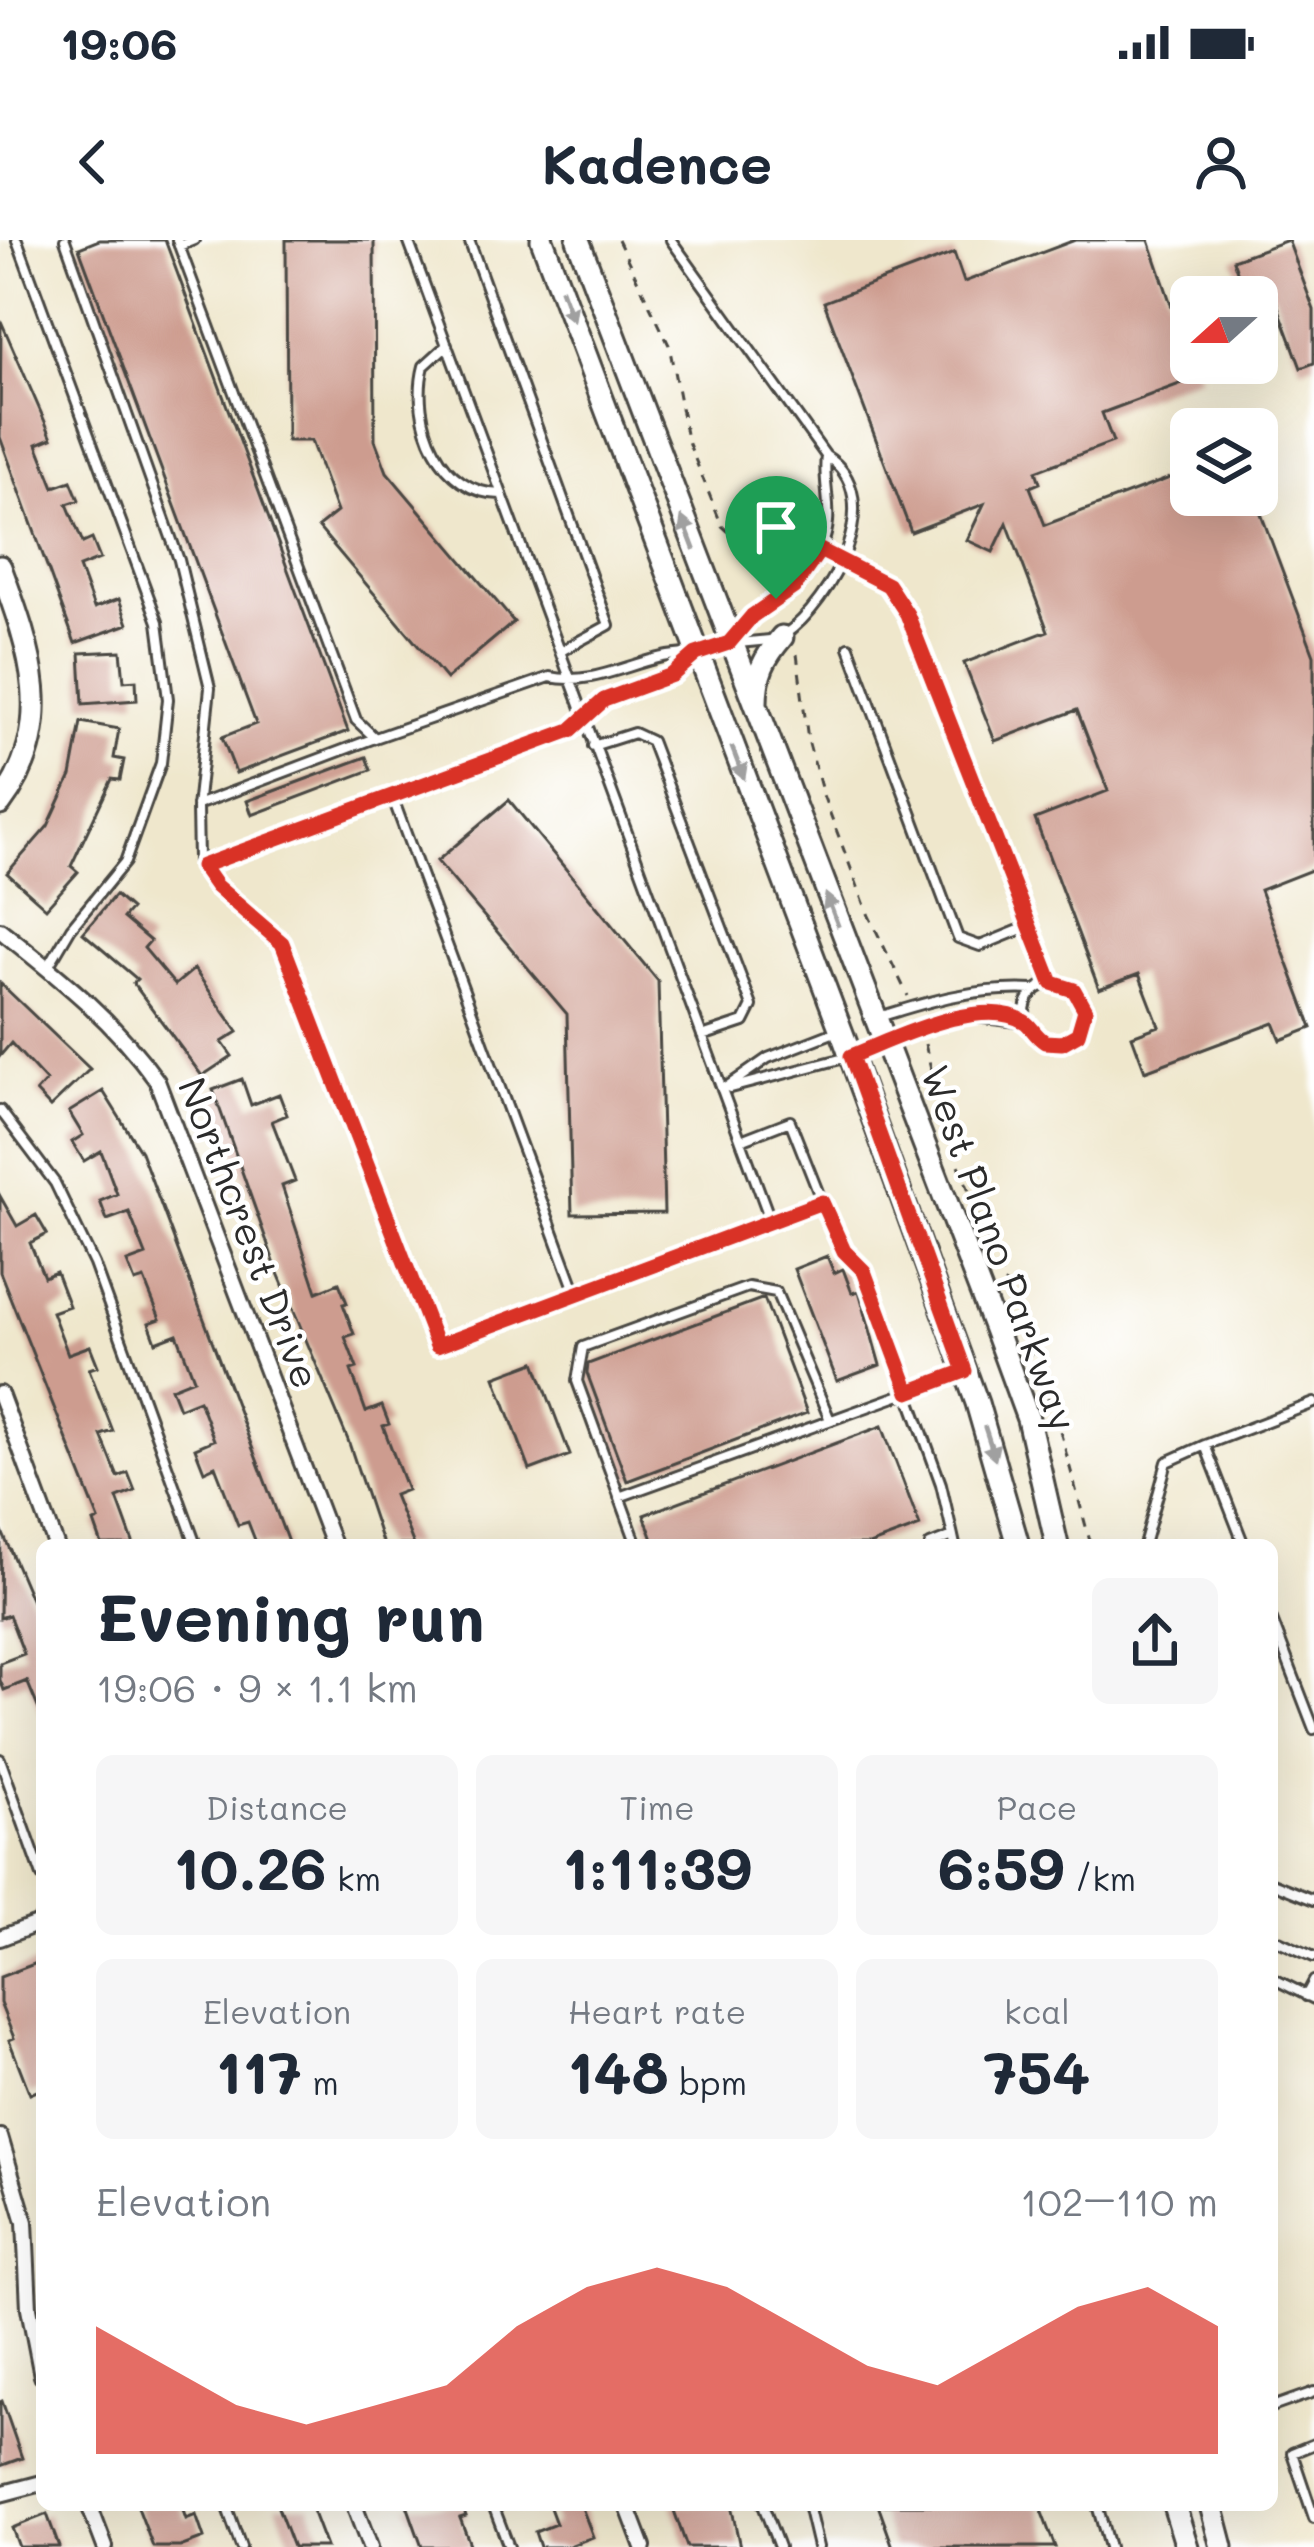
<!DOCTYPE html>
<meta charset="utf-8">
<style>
:root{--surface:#fff;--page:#f6f6f7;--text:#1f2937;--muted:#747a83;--accent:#d93025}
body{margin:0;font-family:Mali,sans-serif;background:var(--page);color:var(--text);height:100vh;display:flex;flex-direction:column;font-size:45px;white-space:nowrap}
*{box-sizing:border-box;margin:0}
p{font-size:39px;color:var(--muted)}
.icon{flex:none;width:66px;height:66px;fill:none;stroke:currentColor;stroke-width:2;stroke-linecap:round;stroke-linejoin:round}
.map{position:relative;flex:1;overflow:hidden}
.details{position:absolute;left:36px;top:1299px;width:1242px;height:972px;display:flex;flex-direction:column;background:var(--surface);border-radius:18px;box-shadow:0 12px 48px #0002}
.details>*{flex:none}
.needle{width:78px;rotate:249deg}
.buttons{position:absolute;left:1170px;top:36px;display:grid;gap:24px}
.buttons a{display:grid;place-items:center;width:108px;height:108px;border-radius:18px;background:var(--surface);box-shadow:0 12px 48px #0002;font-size:60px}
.pin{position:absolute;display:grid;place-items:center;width:102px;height:102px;color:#fff;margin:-123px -51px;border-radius:50% 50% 50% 0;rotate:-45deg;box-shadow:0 0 12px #0007}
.pin .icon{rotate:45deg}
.round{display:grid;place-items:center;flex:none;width:126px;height:126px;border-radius:18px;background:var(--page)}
.overview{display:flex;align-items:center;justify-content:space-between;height:204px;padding:0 60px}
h1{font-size:66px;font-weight:800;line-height:90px}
.figures{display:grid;grid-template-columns:repeat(3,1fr);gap:18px;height:204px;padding:12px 60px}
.figures div{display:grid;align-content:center;border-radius:18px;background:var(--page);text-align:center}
.figures b{font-size:60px;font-weight:800}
.figures small{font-size:33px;font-weight:400}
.figures p{font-size:33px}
.chart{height:336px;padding:24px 60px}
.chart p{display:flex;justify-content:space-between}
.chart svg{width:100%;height:216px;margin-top:12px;fill:var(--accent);opacity:.7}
.status{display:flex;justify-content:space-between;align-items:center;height:84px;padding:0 60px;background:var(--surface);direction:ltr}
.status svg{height:33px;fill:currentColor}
header{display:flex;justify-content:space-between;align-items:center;height:156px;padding:0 60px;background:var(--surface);font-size:54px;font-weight:800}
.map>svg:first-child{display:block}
.building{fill:#cd9c8f}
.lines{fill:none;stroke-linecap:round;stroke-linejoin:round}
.lane-casing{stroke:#484743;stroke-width:14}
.street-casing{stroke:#484743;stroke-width:20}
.secondary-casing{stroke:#484743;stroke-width:27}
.path{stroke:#484743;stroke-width:3;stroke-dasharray:9 9;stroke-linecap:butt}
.lane{stroke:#fff;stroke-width:8}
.street{stroke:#fff;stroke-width:14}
.secondary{stroke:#fff;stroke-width:21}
.oneway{fill:#a0a0a0}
.route-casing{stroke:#fff;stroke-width:24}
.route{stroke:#d93025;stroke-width:15}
.labels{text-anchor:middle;stroke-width:9;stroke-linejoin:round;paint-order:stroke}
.street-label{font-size:39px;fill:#2b2b2b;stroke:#fff}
</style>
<div class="status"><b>19:06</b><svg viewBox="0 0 49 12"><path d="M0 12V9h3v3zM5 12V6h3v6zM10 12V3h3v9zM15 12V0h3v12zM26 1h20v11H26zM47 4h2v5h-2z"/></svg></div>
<header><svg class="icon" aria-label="back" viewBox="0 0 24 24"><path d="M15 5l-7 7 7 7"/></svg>Kadence<svg class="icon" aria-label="person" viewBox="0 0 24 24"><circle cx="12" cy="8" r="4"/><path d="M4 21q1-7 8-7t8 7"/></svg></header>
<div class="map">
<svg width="1314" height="2307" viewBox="0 0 1314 2307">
<rect width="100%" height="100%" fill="#fff"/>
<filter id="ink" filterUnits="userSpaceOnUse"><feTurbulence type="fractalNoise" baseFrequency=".00833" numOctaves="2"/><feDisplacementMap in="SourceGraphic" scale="24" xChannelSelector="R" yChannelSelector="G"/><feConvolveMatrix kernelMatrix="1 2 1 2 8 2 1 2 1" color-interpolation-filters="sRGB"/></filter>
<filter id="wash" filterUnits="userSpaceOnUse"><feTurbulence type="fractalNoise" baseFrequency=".004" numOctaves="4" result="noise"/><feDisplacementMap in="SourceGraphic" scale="48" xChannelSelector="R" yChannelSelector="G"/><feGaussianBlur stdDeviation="2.7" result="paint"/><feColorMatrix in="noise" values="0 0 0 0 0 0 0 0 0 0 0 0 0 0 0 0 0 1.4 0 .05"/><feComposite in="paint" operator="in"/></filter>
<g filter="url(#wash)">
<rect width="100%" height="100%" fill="#efe7cc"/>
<g id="blocks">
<!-- building -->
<path class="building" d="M99,0H165L348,491L236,533L222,497L256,484L79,8Z
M286,0H374L375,200L387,232L514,382L446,439L318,287L337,272L311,201H287Z
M1075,0H1149L1191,123L1201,136L1102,173L1113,202L1036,231L1040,243L1030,247L1045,285L1191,230V255H1254L1314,415V629L1260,650L1312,788L1281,800L1274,783L1145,831L1132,796L1159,786L1139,734L1099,749L1035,579L1108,551L1077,470L995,501L964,423L1048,391L1007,283L993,312L967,300L984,264L911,292L824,62L954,13L964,42Z
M1288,0L1314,70V123L1301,128L1273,53L1246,57L1233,20Z
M1,81L52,198L37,204L54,247L71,241L79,260L67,264L83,303L92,299L100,319L79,327L94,368L119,359L128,384L75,403L0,197Z
M121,411L124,441L136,440L137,460L83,464L80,413Z
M81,482L119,489L114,518L124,520L120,540L112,539L71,626L78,632L46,668L7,633L48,586L71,536Z
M366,517L371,530L252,575L247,561Z
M509,560L658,741L664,973L572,974L567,774L437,621Z
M115,655L131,669L123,678L150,701L144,708L175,745L194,729L238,792L222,802L232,816L202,836L133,743L137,739L83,693Z
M0,743L90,829L50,867L36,852L46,841L11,803L0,816Z
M242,839L251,865L279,854L287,875L272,881L295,941L282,946L317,1052L339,1043L347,1063L343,1064L354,1094L345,1097L357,1128L351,1130L366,1172L382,1166L389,1184L383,1186L407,1250L394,1255L414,1305H383L348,1200L278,1033L213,850Z
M103,851L141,912L289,1305H257L248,1282L238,1285L215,1226L204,1231L195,1208L214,1200L199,1160L179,1168L171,1148L194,1139L177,1094L156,1102L149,1083L160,1079L144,1039L135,1042L127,1022L146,1015L129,972L107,980L100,961L117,954L101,911L84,921L72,902L83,895L69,872Z
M0,956L17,986L36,975L47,994L30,1003L44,1037L56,1032L69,1066L52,1072L68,1114L90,1106L98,1126L89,1129L113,1191L101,1195L118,1237L128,1233L135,1251L117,1258L134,1305H102L94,1282L99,1280L0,1032Z
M827,1016L834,1033L843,1029L852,1053L859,1051L880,1125L837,1141L794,1029Z
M764,1058L807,1173L627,1241L587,1133L588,1124Z
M535,1122L570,1215L530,1230L495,1137Z
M882,1186L920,1286L869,1305H655L644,1275Z
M1,1289L42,1385V1477L27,1441L4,1450L0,1440V1423L24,1414L9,1375L0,1378Z
M42,1721V1849L30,1854L9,1800L14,1798L0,1763V1737Z
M2,2161L22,2218L0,2226V2162Z
M137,2265H181L186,2279L196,2275L204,2298L180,2307H153Z
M277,2265H310L326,2307H293Z
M407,2265H462L466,2276L460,2278L471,2307H422Z
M549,2265H581L593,2297L567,2307H540L535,2292L556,2284Z
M672,2265H731L740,2307H687Z
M878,2265H1039L1055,2307H893Z
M47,2274L59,2307H19L12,2288Z"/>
</g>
</g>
<g filter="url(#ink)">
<use href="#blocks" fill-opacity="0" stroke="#484743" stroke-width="3"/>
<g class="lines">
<defs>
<path id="lane" d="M17,0L158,382L168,459L161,523L125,622L71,688L48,727
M65,0L179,320L210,448L197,568L198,620L216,646L282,702L438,1106L822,962L844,1011L864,1031L941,1244L953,1296
M177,0L356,480L375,498L550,437C601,448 643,412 694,414
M408,0L771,982
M469,0L609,385L561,411
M671,0L826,216C890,256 831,363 784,395
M179,6L194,0
M447,105L424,126C410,179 440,255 502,254
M820,310L888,345L907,374L1052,743
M734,397C766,359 823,339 828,282C830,260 823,238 826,216
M738,403L770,400
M849,407L958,698L980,706L1029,686
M593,506L634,493L651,501L752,766L744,782L702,796
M392,556L576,1053
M197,565L375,498
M202,626L571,490C604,449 658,451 695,415
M1025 773a30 30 0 1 1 60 0a30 30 0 1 1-60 0Z
M879,777C932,760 978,747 1034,750
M886,803L966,776L1027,783
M730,848L848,817
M722,850L768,818L840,790
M0,870L55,943L94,1024L196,1305
M741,900L790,881L822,962
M1205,1205L1314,1163
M619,1257L964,1132
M637,1305L577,1141L583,1107L748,1047L776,1052L830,1180
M930,1305L953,1296L955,1305
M1144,1305L1167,1222L1205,1205L1244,1305
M1272,1380L1314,1489
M0,1519L42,1636
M1272,1643L1314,1660
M1272,1698L1314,1717
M1272,1738L1314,1759
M1306,1756L1314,1741
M1272,2167L1314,2152
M1314,2204L1292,2213L1314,2278
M226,2265L241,2307
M493,2265L509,2307
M763,2265L779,2307
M808,2265L818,2307
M1097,2265L1109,2307"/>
<path id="street" d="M0,690C59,737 113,779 157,841L333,1305
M0,1154L56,1305
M0,1698L42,1682
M0,1897L25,1982L29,2068L42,2136
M0,2254L42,2243
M89,2265L105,2307
M354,2265L370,2307
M627,2265L643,2307"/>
<path id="secondary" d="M542,0L845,801L977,1163L1018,1305
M578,0L995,1089L1028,1179L1057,1305
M0,327C30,409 59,486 0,564
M756,463C756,434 764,418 782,397
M1174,2265L1187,2307
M1211,2265L1222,2307"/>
</defs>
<!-- lane casing -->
<use href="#lane" class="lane-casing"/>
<!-- street casing -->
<use href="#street" class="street-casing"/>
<!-- secondary casing -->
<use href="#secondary" class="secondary-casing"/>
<!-- path -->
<path class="path" d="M618,0L669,105L687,199L722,286L754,315L772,349
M797,414L808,500L823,555L869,676L908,756
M925,804L947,894L1015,1069
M1028,1107L1059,1187L1091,1305"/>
<!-- lane -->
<use href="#lane" class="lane"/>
<!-- street -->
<use href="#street" class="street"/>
<!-- secondary -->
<use href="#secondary" class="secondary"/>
</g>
<!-- one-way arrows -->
<defs><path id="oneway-solid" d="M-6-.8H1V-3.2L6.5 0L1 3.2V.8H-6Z" transform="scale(3)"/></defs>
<g class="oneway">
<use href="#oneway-solid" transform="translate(567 65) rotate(69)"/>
<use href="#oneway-solid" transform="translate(688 293) rotate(-111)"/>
<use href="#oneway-solid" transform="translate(738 523) rotate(69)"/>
<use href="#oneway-solid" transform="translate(832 670) rotate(-111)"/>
<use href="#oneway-solid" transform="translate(990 1203) rotate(72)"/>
</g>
</g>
<g class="lines" filter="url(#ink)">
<defs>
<path id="route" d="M820,310L888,345L907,374L1052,743L1074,750L1085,770L1078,794L1062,803L1045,802C1035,796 1032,787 1025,782C983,754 892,800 851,816L965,1131L909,1152L864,1031L844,1011L822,962L437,1106L282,703L216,646L202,626L571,490L604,460L672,435L696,414L729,403L752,376L794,347Z"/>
</defs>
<!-- route casing -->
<use href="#route" class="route-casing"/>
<!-- route -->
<use href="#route" class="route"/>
</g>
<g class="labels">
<!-- street labels -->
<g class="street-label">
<text transform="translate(249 993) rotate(69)" y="14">Northcrest Drive</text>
<text transform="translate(999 1008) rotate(70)" y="14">West Plano Parkway</text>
</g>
</g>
</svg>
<div class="buttons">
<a><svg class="needle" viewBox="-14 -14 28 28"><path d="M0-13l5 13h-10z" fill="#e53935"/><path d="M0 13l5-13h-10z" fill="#747a83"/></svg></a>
<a><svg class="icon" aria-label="layers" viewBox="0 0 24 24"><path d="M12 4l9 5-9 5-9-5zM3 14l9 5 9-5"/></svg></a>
</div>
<div class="pin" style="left:776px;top:359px;background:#1e9e55"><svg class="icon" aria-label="arrive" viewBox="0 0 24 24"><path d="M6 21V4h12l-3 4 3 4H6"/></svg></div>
<section class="details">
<div class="overview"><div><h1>Evening run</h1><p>19:06 · 9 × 1.1 km</p></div><a class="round"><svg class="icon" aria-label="share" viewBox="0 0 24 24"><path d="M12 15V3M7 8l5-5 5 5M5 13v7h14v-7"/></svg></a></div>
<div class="figures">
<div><p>Distance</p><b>10.26<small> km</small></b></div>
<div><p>Time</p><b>1:11:39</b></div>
<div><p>Pace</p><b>6:59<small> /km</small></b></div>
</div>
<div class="figures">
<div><p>Elevation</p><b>117<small> m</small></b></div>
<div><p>Heart rate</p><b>148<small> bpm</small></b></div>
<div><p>kcal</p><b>754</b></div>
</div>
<div class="chart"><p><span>Elevation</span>102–110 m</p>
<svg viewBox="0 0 160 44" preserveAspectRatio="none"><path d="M0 44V18L10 26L20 34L30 38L40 34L50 30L60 18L70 10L80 6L90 10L100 18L110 26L120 30L130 22L140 14L150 10L160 18V44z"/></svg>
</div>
</section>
</div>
